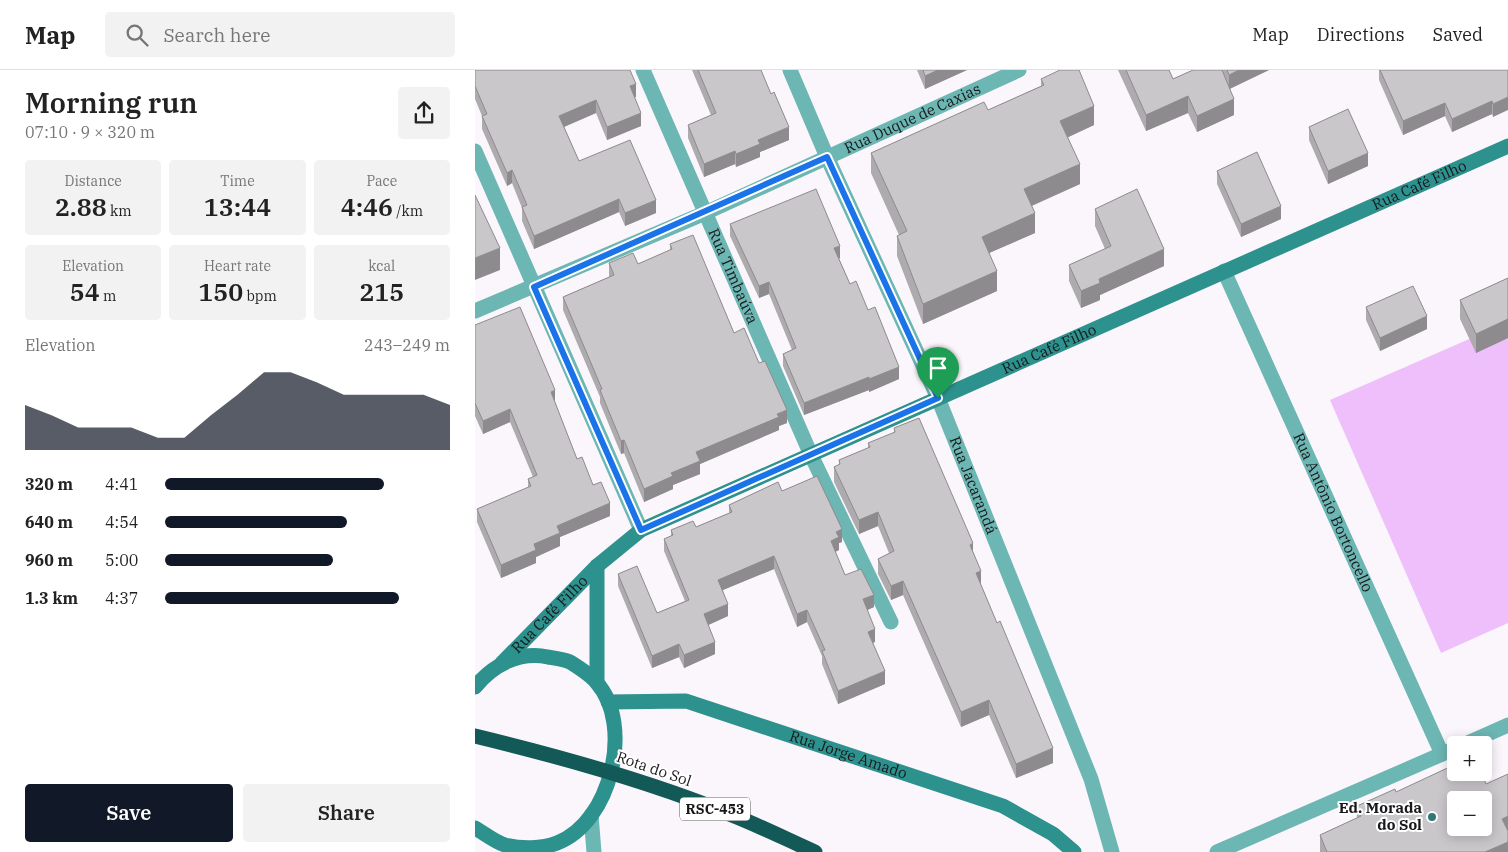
<!DOCTYPE html>
<meta charset="utf-8">
<style>
:root{--surface:#fff;--page:#f2f2f2;--text:#222;--muted:#767676;--line:#e0e0e0;--accent:#111827}
body{margin:0;font-family:"IBM Plex Serif",serif;background:var(--page);color:var(--text);height:100vh;display:flex;flex-direction:column;font-size:19px;white-space:nowrap}
*{box-sizing:border-box;margin:0}
p{font-size:16px;color:var(--muted)}
.icon{flex:none;width:28px;height:28px;fill:none;stroke:currentColor;stroke-width:2;stroke-linecap:round;stroke-linejoin:round}
.map{position:relative;flex:1;overflow:hidden}
.panel{display:flex;flex-direction:column;background:var(--surface);width:475px}
.panel>*{flex:none}
.buttons{position:absolute;left:972px;top:666px;display:grid;gap:10px}
.buttons a{display:grid;place-items:center;width:45px;height:45px;border-radius:5px;background:var(--surface);box-shadow:0 2px 12px #0003;font-size:25px}
.pin{position:absolute;display:grid;place-items:center;width:42px;height:42px;color:#fff;margin:-51px -21px;border-radius:50% 50% 50% 0;rotate:-45deg;box-shadow:0 0 5px #0007}
.pin .icon{rotate:45deg}
.round{display:grid;place-items:center;flex:none;width:52px;height:52px;border-radius:5px;background:var(--page)}
.summary{display:flex;align-items:center;justify-content:space-between;height:85px;padding:0 25px}
h1{font-size:28px;font-weight:600;line-height:38px}
.figures{display:grid;grid-template-columns:repeat(3,1fr);gap:8px;height:85px;padding:5px 25px}
.figures div{display:grid;align-content:center;border-radius:5px;background:var(--page);text-align:center}
.figures b{font-size:25px;font-weight:600}
.figures small{font-size:14px;font-weight:400}
.figures p{font-size:14px}
.chart{height:140px;padding:10px 25px}
.chart p{display:flex;justify-content:space-between}
.chart svg{width:100%;height:90px;margin-top:5px;fill:var(--accent);opacity:.7}
.primary-button{display:flex;gap:10px;margin-top:auto;padding:10px 25px}
.primary-button a{flex:1;height:58px;border-radius:5px;background:var(--accent);color:#fff;font-size:20px;font-weight:600;line-height:58px;text-align:center}
.primary-button a+a{background:var(--page);color:var(--text)}
ul{padding:0 25px;list-style:none;font-size:16px}
li{display:grid;grid-template-columns:80px 60px 1fr;align-items:center;height:38px}
li i{height:12px;border-radius:6px;background:var(--accent)}
header{display:flex;align-items:center;gap:30px;box-sizing:border-box;height:70px;padding:0 25px;background:var(--surface);border-bottom:1px solid var(--line)}
header strong{font-size:24px}
nav{display:flex;gap:28px;margin-inline-start:auto;font-size:18px}
.search{width:350px;height:45px;background:var(--page);display:flex;align-items:center;gap:12px;box-sizing:border-box;padding:0 18px;border-radius:5px;color:var(--muted);font-size:19px}
main{display:flex;flex:1;min-height:0}
.map>svg:first-child{display:block}
.green{fill:#eebffa}
.lines{fill:none;stroke-linecap:round;stroke-linejoin:round}
.street{stroke:#6cb6b3;stroke-width:15}
.secondary{stroke:#2d918e;stroke-width:15}
.highway{stroke:#135957;stroke-width:15}
.wall{fill:#aeabaf}
.shaded-wall{fill:#8d8b8e}
.building{fill:#cac7cb;stroke:#8d8b8e;fill-rule:evenodd}
.route-casing{stroke:#fff;stroke-width:10}
.route{stroke:#1a73e8;stroke-width:6}
.poi-dot{fill:#2f7876;stroke:#fff;stroke-width:2}
.labels{text-anchor:middle;stroke-width:4;stroke-linejoin:round;paint-order:stroke}
.shield{fill:#fff;stroke:#5e5d5f;stroke-width:1}
.shield-label{font-size:14px;font-weight:bold;fill:#19181a}
.street-label{font-size:15px;fill:#19181a;stroke:#fff}
.poi-label{font-size:15px;font-weight:bold;fill:#19181a;stroke:#fff;text-anchor:end}
</style>
<header>
<strong>Map</strong>
<div class="search"><svg class="icon" aria-label="search" viewBox="0 0 24 24"><circle cx="10" cy="10" r="6"/><path d="M15 15l6 6"/></svg>Search here</div>
<nav><a>Map</a><a>Directions</a><a>Saved</a></nav>
</header>
<main>
<section class="panel">
<div class="summary"><div><h1>Morning run</h1><p>07:10 · 9 × 320 m</p></div><a class="round"><svg class="icon" aria-label="share" viewBox="0 0 24 24"><path d="M12 15V3M7 8l5-5 5 5M5 13v7h14v-7"/></svg></a></div>
<div class="figures">
<div><p>Distance</p><b>2.88<small> km</small></b></div>
<div><p>Time</p><b>13:44</b></div>
<div><p>Pace</p><b>4:46<small> /km</small></b></div>
</div>
<div class="figures">
<div><p>Elevation</p><b>54<small> m</small></b></div>
<div><p>Heart rate</p><b>150<small> bpm</small></b></div>
<div><p>kcal</p><b>215</b></div>
</div>
<div class="chart"><p><span>Elevation</span>243–249 m</p>
<svg viewBox="0 0 160 44" preserveAspectRatio="none"><path d="M0 44V22L10 27L20 33L30 33L40 33L50 38L60 38L70 27L80 17L90 6L100 6L110 11L120 17L130 17L140 17L150 17L160 22V44z"/></svg>
</div>
<ul>
<li><b>320 m</b>4:41<i style="width:77%"></i></li>
<li><b>640 m</b>4:54<i style="width:64%"></i></li>
<li><b>960 m</b>5:00<i style="width:59%"></i></li>
<li><b>1.3 km</b>4:37<i style="width:82%"></i></li>
</ul>
<div class="primary-button"><a>Save</a><a>Share</a></div>
</section>
<div class="map">
<svg width="1033" height="782" viewBox="0 0 1033 782">
<rect width="100%" height="100%" fill="#faf6fb"/>
<!-- green -->
<path class="green" d="M1033,252V553L966,583L855,330Z"/>
<g class="lines">
<!-- street -->
<g class="street">
<path id="s1" d="M168,0L336,385L416,552"/>
<path id="s2" d="M315,0L352,87L463,328L616,709L637,782"/>
<path d="M0,81L166,460"/>
<path id="s3" d="M749,201L967,684"/>
<path id="s4" d="M0,241L230,143L544,0"/>
<path d="M988,675L1033,655"/>
<path d="M116,745L119,782"/>
<path d="M742,782L981,678"/>
</g>
<!-- secondary -->
<g class="secondary">
<path d="M122,496V612"/>
<path id="s5" d="M27,593L122,496L166,460L1033,76"/>
<path d="M0,617C18,595 44,581 73,587C80,588 89,589 95,592C103,597 116,605 122,613C159,655 136,753 82,773C67,779 46,779 30,775C20,772 9,763 0,758"/>
<path id="s6" d="M133,632L211,631L528,736L578,764L599,782"/>
</g>
<!-- highway -->
<path class="highway" d="M0,666C87,687 174,711 257,745C285,756 313,770 340,782"/>
</g>
<!-- wall -->
<path class="wall" d="M0,0L161,27H159L166,56L132,70L121,43L89,57L104,91L181,143L150,156L144,142L59,179L47,151V138L37,113L32,116L7,59V46L0,29Z
M217,0H286L314,70L285,82V87L261,97L260,94L229,107L213,68V55L236,45Z
M442,0H492L450,19Z
M643,0H694L698,9L718,0H794L755,19L759,45L722,62L713,43L671,61Z
M904,0H1033L1018,47L1017,44L977,62L970,46L928,65L904,10Z
M566,9L619,55L593,67L605,114L557,136L560,163L514,183L522,221L448,254L422,186V166L424,165L396,103V83L513,40L566,16Z
M834,57L893,96L853,114L834,70Z
M742,101L806,149L766,167L742,114Z
M620,139L689,196L625,225V230L606,238L594,211V195L630,179L620,156Z
M255,154L365,188L364,189L375,214L393,240L424,309L394,322V320L329,345L308,296V284L317,280L294,224L284,228L255,166Z
M195,174L259,263L284,293L312,353L304,356V360L225,394V404L198,415V419L169,432L149,383L146,384L125,333V327L88,240V227L134,207V193L163,194L195,180Z
M1033,208V268L1001,283L985,249V230Z
M891,237L952,259L905,281L891,250Z
M0,255L80,333L102,389L118,415L135,446L85,467V476L61,487V493L26,508L2,452V439L53,418V409L58,407L35,352L8,364L0,346Z
M419,358L498,482L506,515L578,693L541,708L514,645L486,657L428,525L416,530L403,504V489L414,483L403,456L384,464L359,412V397L364,395V390L393,378V373L419,363Z
M307,421L367,472L364,473V480L360,482L370,505L399,537L392,540L400,572L398,573L410,614L363,634L347,594V586L332,552L322,557L299,499L248,520L253,546L233,555L240,584L209,598L204,587L177,598L143,516V504L182,543L210,531L189,481V469L196,466V460L221,457L254,443V435Z
M921,722L1033,782H845V765L882,748V736Z"/>
<!-- shaded-wall -->
<path class="shaded-wall" d="M463,0H492L450,19V6Z
M764,0H794L754,19V5Z
M161,14V27L155,29V16Z
M713,26V43L671,61V45Z
M1033,27V40L1018,47V34Z
M759,29V45L722,62V46Z
M121,30V43L84,59V46Z
M1017,31V44L977,62V49Z
M970,33V46L928,65V51Z
M619,36V55L585,71V51Z
M166,43V56L132,70V57Z
M314,57V70L285,82V87L261,97V84L283,70Z
M260,81V94L229,107V94Z
M893,83V96L853,114V101Z
M605,94V114L549,139V119Z
M37,100V113L32,116V103Z
M144,129V142L59,179V166Z
M181,130V143L150,156V143Z
M806,136V149L766,167V154Z
M560,143V163L507,186V167Z
M365,176V188L359,190V178Z
M25,178V200L0,210V188Z
M689,179V196L625,225V230L606,238V221L624,209Z
M522,201V221L448,254V234Z
M294,212V224L284,228V216Z
M952,246V259L905,281V268Z
M1033,249V268L1001,283V264Z
M424,297V309L394,322V309Z
M394,307V320L329,345V333Z
M80,320V333L76,322Z
M35,339V352L8,364V351Z
M312,340V353L304,356V360L225,394V404L198,415V419L169,432V419L196,403L221,382Z
M149,370V383L146,384V371Z
M135,433V446L85,467V476L61,487V493L26,508V495L59,474L82,456Z
M403,442V456L384,464V450Z
M367,459V472L364,473V480L356,484V471L361,462Z
M498,473V488L495,475Z
M299,486V499L243,522V510Z
M506,501V516L501,503Z
M428,511V525L416,530V516Z
M399,525V537L388,542V529Z
M253,534V546L229,557V544Z
M332,540V552L322,557V544Z
M400,559V572L393,574V562Z
M240,572V584L209,598V585Z
M204,574V587L177,598V586Z
M410,601V614L363,634V621Z
M514,630V645L486,657V642Z
M578,678V693L541,708V694Z
M1033,746V763L1027,749Z
M1033,772V782H1010Z"/>
<!-- building -->
<path class="building" d="M0,0H155L161,14L155,16L166,43L132,57L121,30L84,46L104,91L155,70L181,130L150,143L144,129L59,166L47,137L52,135L37,100L32,103L7,46L12,44L0,16Z
M223,0H286L296,24L299,22L314,57L283,70L285,74L261,84L260,81L229,94L213,55L241,43Z
M448,0H463L450,6Z
M585,0H604L619,36L585,51L605,94L549,119L560,143L507,167L522,201L448,234L422,166L432,161L396,83L509,32L513,40L569,15L566,9Z
M651,0H694L698,9L718,0H747L759,29L722,46L713,26L671,45Z
M752,0H764L754,5Z
M905,0H1033V27L1018,34L1017,31L977,49L970,33L928,51Z
M873,39L893,83L853,101L834,57Z
M782,82L806,136L766,154L742,101Z
M341,119L365,176L359,178L375,214L381,211L393,240L400,237L424,297L394,309V307L329,333L308,284L321,278L302,231L294,212L284,216L255,154Z
M662,119L689,179L624,209L625,213L606,221L594,195L636,176L620,139Z
M0,125L25,178L0,188Z
M218,165L259,263L269,258L284,293L290,291L312,340L302,344L304,347L221,382L225,391L196,403L198,406L169,419L149,370L146,371L125,320L127,319L88,227L139,205L134,193L158,183L163,194L197,179L195,174Z
M1033,208V249L1001,264L985,230Z
M938,216L952,246L905,268L891,237Z
M45,237L80,320L76,322L102,389L107,387L118,415L126,412L135,433L82,456L85,463L59,474L61,480L26,495L2,439L56,416L53,409L62,405L35,339L8,351L0,333V255Z
M444,348L498,473L495,475L506,501L501,503L522,553L525,551L578,678L541,694L514,630L486,642L428,511L416,516L403,489L419,481L403,442L384,450L359,397L365,394L364,390L395,377L393,373L420,362L419,358Z
M342,406L367,459L361,462L364,467L356,471L370,505L386,499L399,525L388,529L400,559L393,562L410,601L363,621L347,581L350,580L332,540L322,544L299,486L243,510L253,534L229,544L240,572L209,585L204,574L177,586L143,504L162,496L182,543L214,530L189,469L198,465L196,460L218,451L221,457L257,442L254,435L303,412L307,421Z
M981,694V702H1006L1011,714L1033,704V746L1027,749L1033,761V772L1010,782H852L845,765L886,746L882,736L920,719L921,722ZM981,730H1009V758H981Z"/>
<g class="lines">
<defs>
<path id="route" d="M352,87L463,328L166,460L59,217Z"/>
</defs>
<!-- route casing -->
<use href="#route" class="route-casing"/>
<!-- route -->
<use href="#route" class="route"/>
</g>
<!-- markers -->
<circle class="poi-dot" cx="957" cy="747" r="5"/>
<g class="labels">
<!-- shield labels -->
<rect class="shield" x="205" y="727.5" width="70" height="23" rx="4"/>
<g class="shield-label">
<text x="240" y="744">RSC-453</text>
</g>
<!-- street labels -->
<g class="street-label">
<text dy="5" stroke="none"><textPath href="#s4" startOffset="478">Rua Duque de Caxias</textPath></text>
<text dy="5" stroke="none"><textPath href="#s5" startOffset="1044">Rua Café Filho</textPath></text>
<text dy="5" stroke="none"><textPath href="#s1" startOffset="225">Rua Timbaúva</textPath></text>
<text dy="5" stroke="none"><textPath href="#s5" startOffset="639">Rua Café Filho</textPath></text>
<text dy="5" stroke="none"><textPath href="#s2" startOffset="454">Rua Jacarandá</textPath></text>
<text dy="5" stroke="none"><textPath href="#s3" startOffset="265">Rua Antônio Bortoncello</textPath></text>
<text dy="5" stroke="none"><textPath href="#s5" startOffset="68">Rua Café Filho</textPath></text>
<text dy="5" stroke="none"><textPath href="#s6" startOffset="249">Rua Jorge Amado</textPath></text>
<text transform="translate(179 699) rotate(19)" y="5">Rota do Sol</text>
</g>
<!-- poi labels -->
<g class="poi-label">
<text x="947" y="743">Ed. Morada<tspan x="947" dy="17">do Sol</tspan></text>
</g>
</g>
</svg>
<div class="buttons">
<a>+</a>
<a>−</a>
</div>
<div class="pin" style="left:463px;top:328px;background:#1e9e55"><svg class="icon" aria-label="arrive" viewBox="0 0 24 24"><path d="M6 21V4h12l-3 4 3 4H6"/></svg></div>
</div>
</main>
